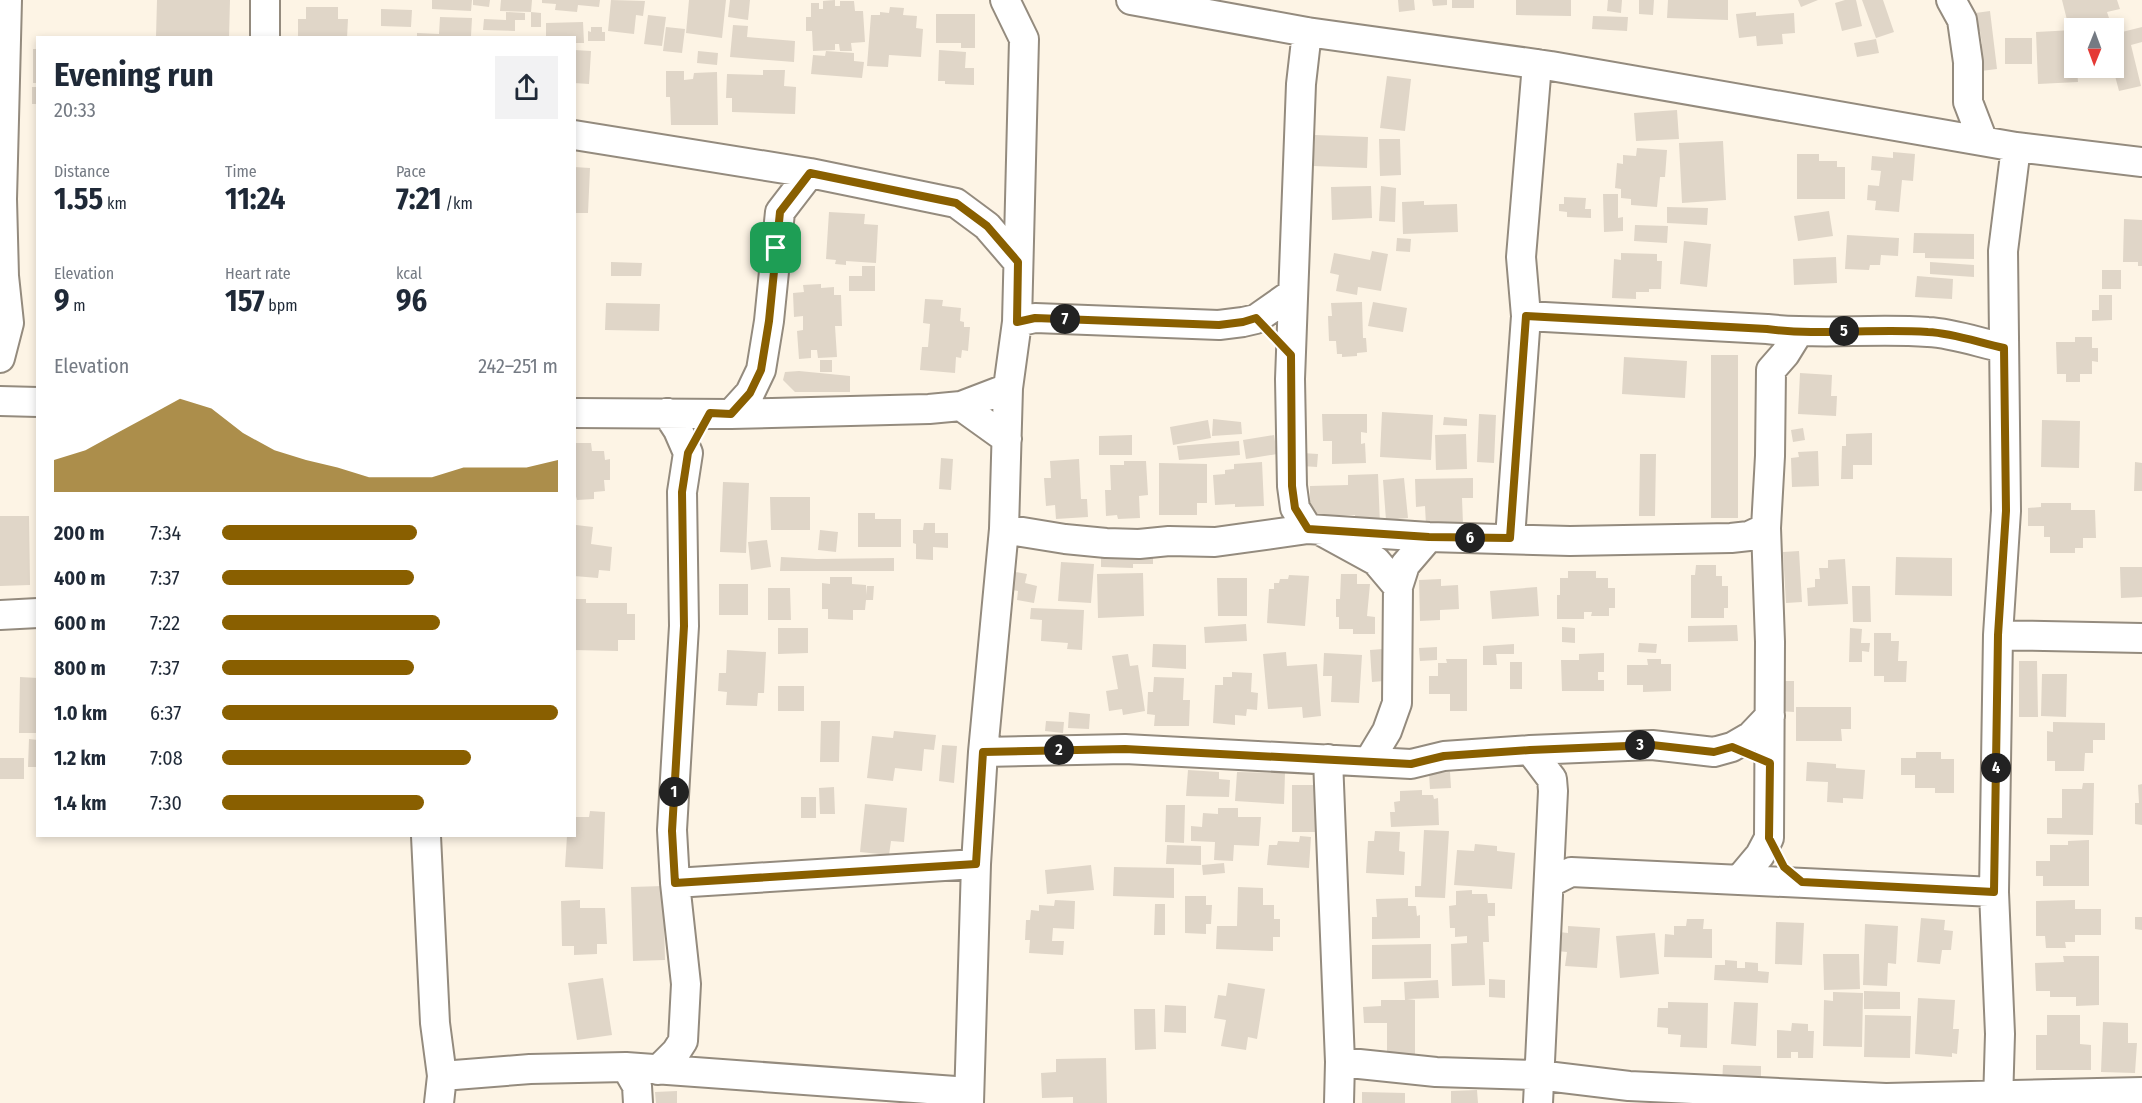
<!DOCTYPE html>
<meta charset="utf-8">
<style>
:root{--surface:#fff;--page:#f2f2f3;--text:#1f2937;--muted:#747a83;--accent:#895f00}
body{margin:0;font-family:"Fira Sans Condensed",sans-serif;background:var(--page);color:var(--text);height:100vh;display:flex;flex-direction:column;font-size:22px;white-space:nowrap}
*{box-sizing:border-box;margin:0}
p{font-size:20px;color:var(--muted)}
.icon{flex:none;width:33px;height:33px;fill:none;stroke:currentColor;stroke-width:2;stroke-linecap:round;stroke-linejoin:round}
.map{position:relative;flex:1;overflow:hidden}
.panel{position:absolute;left:36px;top:36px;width:540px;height:801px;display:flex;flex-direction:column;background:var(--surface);border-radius:0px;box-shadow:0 3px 9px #0003}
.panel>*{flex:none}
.needle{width:39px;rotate:181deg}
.controls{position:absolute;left:2064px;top:18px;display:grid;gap:12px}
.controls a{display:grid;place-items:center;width:60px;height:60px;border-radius:0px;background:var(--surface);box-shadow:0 3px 9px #0003;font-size:30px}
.pin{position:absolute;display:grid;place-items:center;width:51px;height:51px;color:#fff;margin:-26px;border-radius:12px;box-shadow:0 3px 9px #0006}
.km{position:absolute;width:30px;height:30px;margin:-15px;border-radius:50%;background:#222;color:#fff;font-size:16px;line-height:30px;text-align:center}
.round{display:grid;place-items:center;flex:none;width:63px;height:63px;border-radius:0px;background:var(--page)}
.headline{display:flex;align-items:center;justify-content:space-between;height:102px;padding:0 18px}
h1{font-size:33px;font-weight:700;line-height:45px}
.figures{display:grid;grid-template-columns:repeat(3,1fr);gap:9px;height:102px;padding:6px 18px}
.figures div{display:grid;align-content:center}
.figures b{font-size:30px;font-weight:700}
.figures small{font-size:16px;font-weight:400}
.figures p{font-size:16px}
.chart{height:168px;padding:12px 18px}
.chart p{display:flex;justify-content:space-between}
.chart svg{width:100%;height:108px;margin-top:6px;fill:var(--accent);opacity:.7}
ul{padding:0 18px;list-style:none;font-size:20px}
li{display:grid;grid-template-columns:96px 72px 1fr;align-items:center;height:45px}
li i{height:15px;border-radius:8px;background:var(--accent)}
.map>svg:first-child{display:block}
.building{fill:#e0d6c8}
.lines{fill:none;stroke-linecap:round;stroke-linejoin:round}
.minor-casing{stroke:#948b7e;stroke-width:32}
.minor{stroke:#fff;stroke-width:28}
.route-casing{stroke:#fff;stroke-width:12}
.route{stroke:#895f00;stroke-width:8}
</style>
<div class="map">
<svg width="2142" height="1103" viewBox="0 0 2142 1103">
<rect width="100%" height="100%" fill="#fdf4e5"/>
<!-- building -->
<path class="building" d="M157,0H230L229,38L156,37Z
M432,0H472L471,11L432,9Z
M473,0H490L489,7L473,5Z
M501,0H532L531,12L500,11Z
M542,0H600L599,7L578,5L577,12L555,10L556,4L542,3Z
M611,0L645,1L643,16L636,15L634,34L608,31Z
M689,0H726L722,38L686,33Z
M730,0H750L748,20L728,17Z
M835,0V6H840V1H854L855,11H863L865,42L851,43L852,51H840L839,44H835V50L813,51L812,31H806V17H811V3H819V9H823V1Z
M1398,0H1414L1415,10L1399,12Z
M1432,0H1447V5L1433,6Z
M1452,0H1474V8H1452Z
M1516,0H1571V16L1516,15Z
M1608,0H1622L1621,13L1607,11Z
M1639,0H1654L1653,15L1639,14Z
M1668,0H1728V20L1667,18Z
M1798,0H1818L1801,7Z
M1845,0H1856L1862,26L1842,31L1835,3Z
M1862,0H1883L1894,32L1876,38Z
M2062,0H2117L2120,9L2107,12L2109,18L2069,28Z
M306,7H338V19H348L347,38H298V19H306Z
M890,7L904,8L903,15L917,16L916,28L923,29L921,57L889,55L888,67L867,66L871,15H880V12L889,13Z
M381,9L412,10L411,27L381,26Z
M1990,11L1997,69L1973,72L1970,46L1982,44L1980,31L1971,32L1968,14Z
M506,12L525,13V20H515V31L483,30L484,19L506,20Z
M531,12L541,13V27H531Z
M1756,12V16L1794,13L1795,33L1782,34L1783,44L1757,46L1756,36L1739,38L1736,14Z
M936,14H975V48H961V43H936Z
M648,15L666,17L662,46L644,44Z
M1593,16L1628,17L1627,31L1592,29Z
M440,17L472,18L471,36L417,38V33L439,34Z
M583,22L584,43H574V38H546V23Z
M733,25L748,26L747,37L795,41L794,62L730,57Z
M591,27H602V32H605V41H588V31L591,32Z
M666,27L685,29L682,53L663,51Z
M2142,27V42L2131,45L2141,86L2119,91L2114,72L2120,70L2116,59L2114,60V34Z
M2074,30V68H2077L2078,82L2038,84L2036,32Z
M2005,38H2032V64H2005Z
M1876,39L1879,53L1857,57L1854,43Z
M33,49H38V83H33Z
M574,50L591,51L589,84L574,83Z
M939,50L966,52L965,68H974V85L945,84V81H938Z
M698,51L718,53L717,65L697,63Z
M826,51L854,53V61L864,62L862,78L811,74L813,55L825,56Z
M763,70H785L784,86L796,87L795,114L732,112V98H726L727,74L763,75Z
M666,71H684V80L693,79L694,73L717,72L718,125H671L670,97H666Z
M1387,76L1411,79L1405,131L1380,128Z
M32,87H38V104H32Z
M1677,110L1679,139L1636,141L1634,113Z
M1315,135L1368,137L1367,168L1313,166Z
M1379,139H1400L1401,175L1380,176Z
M1723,141L1726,200L1682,203L1679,143Z
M1637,148L1667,150L1665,177H1660L1657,207L1631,205V199L1621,198V189L1615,188L1617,163L1623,164V155L1636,156Z
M1893,152L1915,154L1913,181L1902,180L1899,212L1875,210L1876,201L1867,200L1868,185L1879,186L1881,171L1871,170L1872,156L1893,158Z
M1797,154H1819V161H1837V167H1845V199H1797Z
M574,167L590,168L588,213H574Z
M1371,186L1372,218L1332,220L1331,187Z
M1381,186L1396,188L1395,222L1379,221Z
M1603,194H1618V218L1623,217V231L1604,232Z
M1564,197L1586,198L1585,209H1591V218L1567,217V212L1559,211V204H1564Z
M1424,201V205L1457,204L1458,232L1403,234L1402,202Z
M1667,207L1708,208L1707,225L1667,223Z
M1829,211L1833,236L1798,241L1794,216Z
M829,212L865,214L864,224L878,225L876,263L846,261V265L835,264L836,260L826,259Z
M2124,219L2142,220V266H2138V262H2123Z
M1635,225L1668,226L1667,243L1634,241Z
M1914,233L1974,234V259L1925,258V253H1913Z
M1847,235L1899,238L1898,256L1881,255L1880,265H1870L1869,270L1845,269Z
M1397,238L1411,239L1410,252L1396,251Z
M1684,241L1711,244L1707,287L1680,284Z
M1372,251L1388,254L1381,291L1358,287L1357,295L1336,291L1339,275L1330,273L1334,253L1370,260Z
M1621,253L1657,254V261H1662L1661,289H1649V292H1636V299L1612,298L1614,259L1621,260Z
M1836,257L1837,283L1794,285L1793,259Z
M611,262L642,263L641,276H611Z
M1930,262L1974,265V277L1930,274Z
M862,266H875V291H849V276H862Z
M2102,270H2121V289H2102Z
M1917,276L1953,279L1952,299L1915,297Z
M821,284V288L834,287V295H841L842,326H835L837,357L818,358L817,350H811V358L799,359L797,331L803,330V316L794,317L793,293L804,292L803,285Z
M2099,295H2112V320L2092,321V310H2099Z
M925,299L943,300L942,306L961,308L960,321L964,322V327H970L968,351L962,350L961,358L956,357L955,373L920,370L922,347H928L930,324L923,323Z
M1362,302L1363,338H1366L1367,352L1357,353V356L1342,357V354H1337L1336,341H1329L1328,316H1332L1331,303Z
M1373,302L1407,308L1403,332L1368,326Z
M606,303L660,304L659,331L605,330Z
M2075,337H2092V348H2098V362L2092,361V374H2080V382H2066V374H2057L2056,342H2075Z
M1711,355H1738V518H1711Z
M1624,357L1687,361L1685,398L1622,394Z
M820,360H832V372H820Z
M799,371L850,376V392H795L783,380L785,372Z
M1800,373L1832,375L1831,396H1837L1836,416L1798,414Z
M1382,412L1433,415L1431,460L1380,457Z
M1322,414H1367V433L1361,432V444L1365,443L1366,463L1332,464V441H1323Z
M1479,414L1496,415L1494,463L1477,462Z
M1444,417L1467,419V426L1443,425Z
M1213,419L1241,422L1242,434L1212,436Z
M1208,420L1211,438L1173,445L1170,427Z
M2042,420L2080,421L2079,468L2041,467Z
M1803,428L1805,440L1793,442L1791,430Z
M1872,433V465H1853V479H1841L1842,446H1846V434Z
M1466,434L1467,469L1436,470L1435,435Z
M1132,435V455H1099V436Z
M1274,435L1277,454L1246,459L1243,440Z
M1239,441L1240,455L1179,460L1177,446Z
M574,443H591L592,451H604L605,460L610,459V480H604L605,491L594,492V499L577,500L574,489Z
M1818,451L1819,486L1792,487L1791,458L1799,457L1798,452Z
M1302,453L1318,454L1317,467L1301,466Z
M1640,454H1656L1655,516H1639Z
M941,458L953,459L951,490L939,489Z
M1079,459L1081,499H1087L1088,517L1056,519L1055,505L1046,506L1044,478H1051L1050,461Z
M1124,461H1146L1148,495L1139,496L1140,518L1118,519L1117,515L1106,516L1105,490H1111L1110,465H1124Z
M1262,462L1264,506L1235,507V504L1215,505L1213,475L1225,474V470L1234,469V464Z
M2135,462L2142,463V491H2134Z
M1159,463L1207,464V503H1197V515H1159Z
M1378,474L1380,525H1356L1355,515L1302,516V500H1310V486L1348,485V475Z
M1404,478L1408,518L1386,520L1383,480Z
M1473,478V498H1462L1463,524L1426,525L1425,506L1416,507L1415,479Z
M723,482L749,483L746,553L720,552Z
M770,497H810V530H771Z
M2041,503H2071V510H2095L2096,538H2083V548H2075V553H2050V537H2044V526H2028V508L2041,507Z
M858,513H875V519H901V547H858Z
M0,516H29L30,585L0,586Z
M924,523H935V533H948V548L933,547V560L916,559V544L913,543V530H923Z
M576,525L593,527L591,544L612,547L610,571L599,570L598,578L574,576Z
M820,530L838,532L836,552L818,550Z
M767,540L771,567L751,570L748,542Z
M1101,551L1153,552V564H1133V568L1101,567Z
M1799,551L1802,602L1786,603L1783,552Z
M781,557L817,559L894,558V571H780Z
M1896,557L1952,558V596L1895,595Z
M1845,559L1848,604L1808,606L1807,588L1815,587V579H1820L1819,568H1828V560Z
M1061,562L1094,564L1091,603L1058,601Z
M1696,565H1716V576H1722V586H1728V608H1724V618H1691V575H1695Z
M2120,567H2142V597L2121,598Z
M1010,571L1027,574L1025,583L1037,586L1034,603L1017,600L1018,591L1007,589Z
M1568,571H1596V578H1608V588H1615V608H1609V616H1591L1592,612H1584V619H1557V595H1560V578H1568Z
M1143,573L1144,616L1098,618L1097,574Z
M1341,574H1357V584H1370L1367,616L1375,617V634H1353V629H1339V617H1336V599H1340Z
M1289,575L1309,576L1305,626L1267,623L1269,589H1274V583H1279L1280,579H1288Z
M830,577H852V584L866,585V595L867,586H874L873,600H866L865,610H853V620L828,619V609H822V583L830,584Z
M1217,578H1247V616H1218Z
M1441,579V586L1458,585L1459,609L1440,610V620L1420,621L1419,580Z
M719,584H748V615H719Z
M1852,586H1870L1871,622H1853Z
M1537,587L1539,616L1492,619L1490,591Z
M768,588H790L791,620H768Z
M574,599H586V603H627V614H635V640H618V651L574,650Z
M1031,608L1084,610L1082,650L1067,649L1068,643L1041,641L1042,620L1030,619Z
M1246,624L1247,641L1205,643L1204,627Z
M1737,625L1738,641L1688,642V626Z
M1562,627L1575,628V643L1562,642Z
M778,628H808V653L778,654Z
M1850,628L1862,629L1861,643H1870L1869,652L1862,651V662H1849Z
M1874,633H1891V641H1899L1898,661H1907L1906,682H1884V676H1874Z
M1639,643L1657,644L1656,653L1638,652Z
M1153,644L1186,645V669L1152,667Z
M1514,644V654H1496L1497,665H1483V646Z
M1437,647V660L1420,661L1419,648Z
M1383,649L1384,681L1372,682L1370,650Z
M727,650L766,652L764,693H758L757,706L726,705L727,692L718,691L719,673H726Z
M1286,652L1287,666L1317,664L1321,716L1303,718L1302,707L1268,709L1263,654Z
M1324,653L1362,655L1359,703L1331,702L1332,676H1323Z
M1604,653V672H1598V680H1604V691H1562L1561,660H1579V654Z
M1128,654L1130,666L1138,665L1145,711L1123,715L1122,709L1109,711L1106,691L1118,689L1112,656Z
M1446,659H1467V711H1450V694H1429V676H1438V663H1447Z
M1647,659H1661V664H1671V691L1643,692V685H1627V665H1648Z
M2019,661H2037L2038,717H2019Z
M1510,662H1522V689H1510Z
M1232,672L1252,673L1251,692L1258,693L1257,710L1247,709L1246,716L1235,715V725L1213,723L1215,685H1223V677H1232Z
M2042,674H2067L2066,717L2041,716Z
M20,677L38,678V733H19Z
M1154,677L1184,678L1183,700H1190L1189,726H1154L1155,715L1147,714L1148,692H1153Z
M1778,681H1794V712L1778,711Z
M778,686H804V711H778Z
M1796,707H1851V729H1841L1842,741H1796Z
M1069,712L1090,714L1089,729L1068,728Z
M821,721H840L839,762H820Z
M1046,721L1064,722L1063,733L1045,731Z
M2053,722L2105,723V740H2093V753H2085L2084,771H2055V761H2047V731L2053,732Z
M894,731L936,735L934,750L924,749L922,771L895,768L893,781L867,778L872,736L893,738Z
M29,739L38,740V767H28Z
M942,745L957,746L954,783L939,781Z
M1916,752H1941V759H1954V793H1935V788H1915V775H1901V758H1916Z
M0,758H24V779H0Z
M1807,762L1836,764V768L1865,770L1863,799L1843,798V803L1827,802L1828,782L1806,781Z
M1188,770L1219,772V779L1230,780L1229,797L1186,796Z
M1237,772L1285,773L1284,804L1235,801Z
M1450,772L1451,788L1430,789L1429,773Z
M2083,783H2094L2093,835L2047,834V818H2062V789H2082Z
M2142,784V825L2135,824V803H2139L2138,785Z
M1292,785H1316L1317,832H1292Z
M834,787L835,814H820L819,788Z
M1422,790V795H1433L1434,799L1438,798L1439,825L1391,827L1390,812H1395L1394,802L1400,801V791Z
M801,797H816V818H801Z
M865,804L907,808L904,842L891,841L889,855L860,852Z
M1166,805H1185L1184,843L1165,842Z
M1218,808H1238V817H1261L1259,846L1234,845L1233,861L1214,860L1215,842L1191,841V826L1202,827L1203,813L1218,814Z
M590,811L605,812L603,869L565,867L567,836H574V817H589Z
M1424,830L1449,831L1445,898L1415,897V886H1421Z
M1375,831L1400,832L1399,851L1405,852L1404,875L1366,873L1368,841H1374Z
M1300,836L1311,837L1309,868L1267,865L1269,845H1277L1278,841L1299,842Z
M2089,840V886H2043V876H2036V861H2050V845H2068V841Z
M1475,844L1497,846V851L1515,853L1512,889L1454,885L1457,850L1474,851Z
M1167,845L1201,846V865L1166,864Z
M1224,863L1225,873L1203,875L1202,865Z
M1091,865L1094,890L1047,894L1045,870Z
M1114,867L1174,868V898L1113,896Z
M663,886L665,960L633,961L631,887Z
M1238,887L1263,888V905H1274V919H1280V937H1273V951L1216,949L1217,926H1237Z
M1472,890V894H1487L1488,903H1495V916H1488L1489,942H1483L1485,985L1452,986L1451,944L1467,943V936L1455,937V928H1450L1449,906L1456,905V891Z
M1185,896H1206V905H1212L1211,924H1206V934L1185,933Z
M1408,898V906H1416L1417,916L1420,915V938L1372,939V917H1377L1376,899Z
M580,900V908H605L607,944H597V954L574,955V946H562L561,901Z
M1055,900L1075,901L1074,929L1053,928L1052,941H1064L1063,955L1029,953L1030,940H1025L1026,920H1030L1031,910L1039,911V905L1054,906Z
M2075,900V909H2101V935H2075V942H2065L2066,948H2046L2045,936H2036V901Z
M1155,904H1165V935H1154Z
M2135,917H2142V930L2135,929Z
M1921,918L1945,920L1944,930L1953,931L1951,950H1942L1940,964L1917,962Z
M1687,919H1704L1703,929H1712V958L1664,957L1665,934L1674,935V926H1686Z
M1776,922L1804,923L1802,965L1775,964Z
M1865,924L1898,926L1896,964L1888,963L1887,986L1863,985Z
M1568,926L1600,928L1597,968L1565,966L1567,952L1557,951L1559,932L1568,933Z
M1655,933L1659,974L1620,978L1616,936Z
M1431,944V978L1372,979V945Z
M1823,954H1859L1860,989L1824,990Z
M2063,956H2099V1005L2076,1006V997H2050V991H2036L2035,963L2064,962Z
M1725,960L1737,961V968H1745V962L1758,963V971L1769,972L1768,983L1714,980L1715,965H1725Z
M603,978L612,1035L577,1040L568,983Z
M1489,979L1505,980V998L1489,997Z
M1438,980L1439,998L1407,999L1415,1000V1055L1387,1056V1023H1364L1363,1007L1381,1006V1000H1405L1404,982Z
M1228,983L1265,989L1257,1039L1248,1037L1246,1050L1221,1046L1226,1020L1214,1018L1218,995L1226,996Z
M1864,991L1900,992V1009H1864Z
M1833,992L1863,993L1862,1047L1823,1046L1824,1000L1833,1001Z
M1918,998L1955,1000L1953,1029H1959L1957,1054L1952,1053V1057L1915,1054Z
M1668,1002L1708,1003L1707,1048L1680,1047L1681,1035L1668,1034V1028L1657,1027L1658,1008H1668Z
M1734,1002L1758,1003L1756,1046L1731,1044Z
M1165,1005L1186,1006V1033L1164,1032Z
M1134,1009H1155L1156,1049L1135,1050Z
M1865,1015L1911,1016L1910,1058L1864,1057Z
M2047,1015H2080V1044L2091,1045V1070H2036V1035H2047Z
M2103,1022L2128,1023V1043H2137L2135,1073L2101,1072Z
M1792,1023L1808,1024V1031H1814L1813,1058H1798V1052H1791V1058H1777V1030L1791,1031Z
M1106,1058L1107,1103H1073V1097L1042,1098L1041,1073L1056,1072V1059Z
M1723,1065L1761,1066V1086L1722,1085Z
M1477,1090L1478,1103H1451V1091Z
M677,1091V1103H656L655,1092Z
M1362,1092L1405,1093V1103H1362Z"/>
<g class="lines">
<defs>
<path id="minor" d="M1131,0L1307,32L1551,66L2016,147L2142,162
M1951,0L1962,20L1968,62V102L1983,141
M1307,32L1301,84L1290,379L1292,486L1295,508L1308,529
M265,38V0
M574,135L810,173L956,203L987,226L1018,262
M1526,316L1767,329C1820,335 1874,328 1928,332C1953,333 1980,343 2004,348
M1017,322L1035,318L1219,325L1243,322L1256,319L1293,293
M0,358L9,323L4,276L2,199L7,0
M0,401L38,402
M961,406L1007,439
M574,413L731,414L929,409L961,406L1008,388
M731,414L750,393L761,370L769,321L780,212L810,173
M1004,529L1065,539L1106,543L1139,544L1169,541L1215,542L1308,529L1429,537L1570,541L1731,538L1749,536L1766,528
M1323,532L1376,561L1398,587
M1510,538L1526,316L1521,257L1537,64
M0,615L38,613
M1998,635L2142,638
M1530,750L1552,779L1553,791L1538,1103
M983,752L1125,749L1411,764L1444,756L1530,750L1652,745L1714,752L1732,747L1751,736L1770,716
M1328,759L1340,1062L1339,1103
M1369,761L1387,731L1397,703L1398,587L1405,565L1429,537
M426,836L435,1023L442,1076L439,1103
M1739,880L1760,855L1769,838L1770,642L1766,528L1770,456L1771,370L1785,354L1798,333
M675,883L976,864
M1549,883L1571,872L1994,892
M1340,1062L1436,1072L1538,1075L1629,1086L1886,1098L2142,1092
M626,1067L637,1086L638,1103
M658,1070L676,1052L683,1041L686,984L675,883L672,830L684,626L682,492L688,453L678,430L667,413
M442,1076L530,1069L626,1067L969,1092
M969,1103L976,864L983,752L1004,529L1008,388L1017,322L1024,39L1005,0
M1998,1103L2000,1034L1994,892L1998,635L2006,511L2003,251L2016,147"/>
</defs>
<!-- minor casing -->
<use href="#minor" class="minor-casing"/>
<!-- minor -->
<use href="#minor" class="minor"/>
</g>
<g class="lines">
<defs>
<path id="route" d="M810,173L956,203L987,226L1018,262L1017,322L1035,318L1219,325L1243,322L1256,318L1291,355L1292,486L1295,508L1308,529L1429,537L1510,538L1526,316L1767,329C1820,336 1874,328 1928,332C1953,333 1980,343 2004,348L2006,511L1998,635L1994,892L1802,882L1784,867L1769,838L1770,763L1732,747L1714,752L1652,745L1530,750L1444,756L1411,764L1125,749L983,752L976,864L675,883L672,831L684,626L682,492L688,453L710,413L731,414L750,393L761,370L769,321L780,212Z"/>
</defs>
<!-- route casing -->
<use href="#route" class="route-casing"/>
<!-- route -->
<use href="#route" class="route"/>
</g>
</svg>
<div class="controls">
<a><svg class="needle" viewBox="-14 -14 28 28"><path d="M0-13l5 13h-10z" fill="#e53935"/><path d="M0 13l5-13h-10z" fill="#747a83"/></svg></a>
</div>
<div class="pin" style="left:776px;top:248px;background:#1e9e55"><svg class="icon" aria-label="arrive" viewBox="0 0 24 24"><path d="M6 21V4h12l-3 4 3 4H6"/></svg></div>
<b class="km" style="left:674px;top:792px">1</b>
<b class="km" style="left:1059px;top:750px">2</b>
<b class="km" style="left:1640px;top:745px">3</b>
<b class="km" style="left:1996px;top:768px">4</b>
<b class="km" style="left:1844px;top:331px">5</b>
<b class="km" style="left:1470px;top:538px">6</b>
<b class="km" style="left:1065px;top:319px">7</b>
<section class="panel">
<div class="headline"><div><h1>Evening run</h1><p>20:33</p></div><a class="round"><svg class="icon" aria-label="share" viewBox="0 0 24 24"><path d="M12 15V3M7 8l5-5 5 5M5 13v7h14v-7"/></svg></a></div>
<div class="figures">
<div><p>Distance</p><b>1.55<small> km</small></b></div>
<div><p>Time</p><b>11:24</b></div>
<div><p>Pace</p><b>7:21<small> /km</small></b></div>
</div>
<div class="figures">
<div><p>Elevation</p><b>9<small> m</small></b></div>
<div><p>Heart rate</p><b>157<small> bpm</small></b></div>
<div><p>kcal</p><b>96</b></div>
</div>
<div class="chart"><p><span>Elevation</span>242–251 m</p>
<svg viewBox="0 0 160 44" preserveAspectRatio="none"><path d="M0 44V31L10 27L20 20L30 13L40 6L50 10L60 20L70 27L80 31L90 34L100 38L110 38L120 38L130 34L140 34L150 34L160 31V44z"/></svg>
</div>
<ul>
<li><b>200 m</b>7:34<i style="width:58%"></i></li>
<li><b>400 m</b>7:37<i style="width:57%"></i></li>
<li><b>600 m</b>7:22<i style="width:65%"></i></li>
<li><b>800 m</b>7:37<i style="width:57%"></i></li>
<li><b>1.0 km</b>6:37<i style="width:100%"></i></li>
<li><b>1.2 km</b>7:08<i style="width:74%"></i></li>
<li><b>1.4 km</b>7:30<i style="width:60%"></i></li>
</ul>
</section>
</div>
